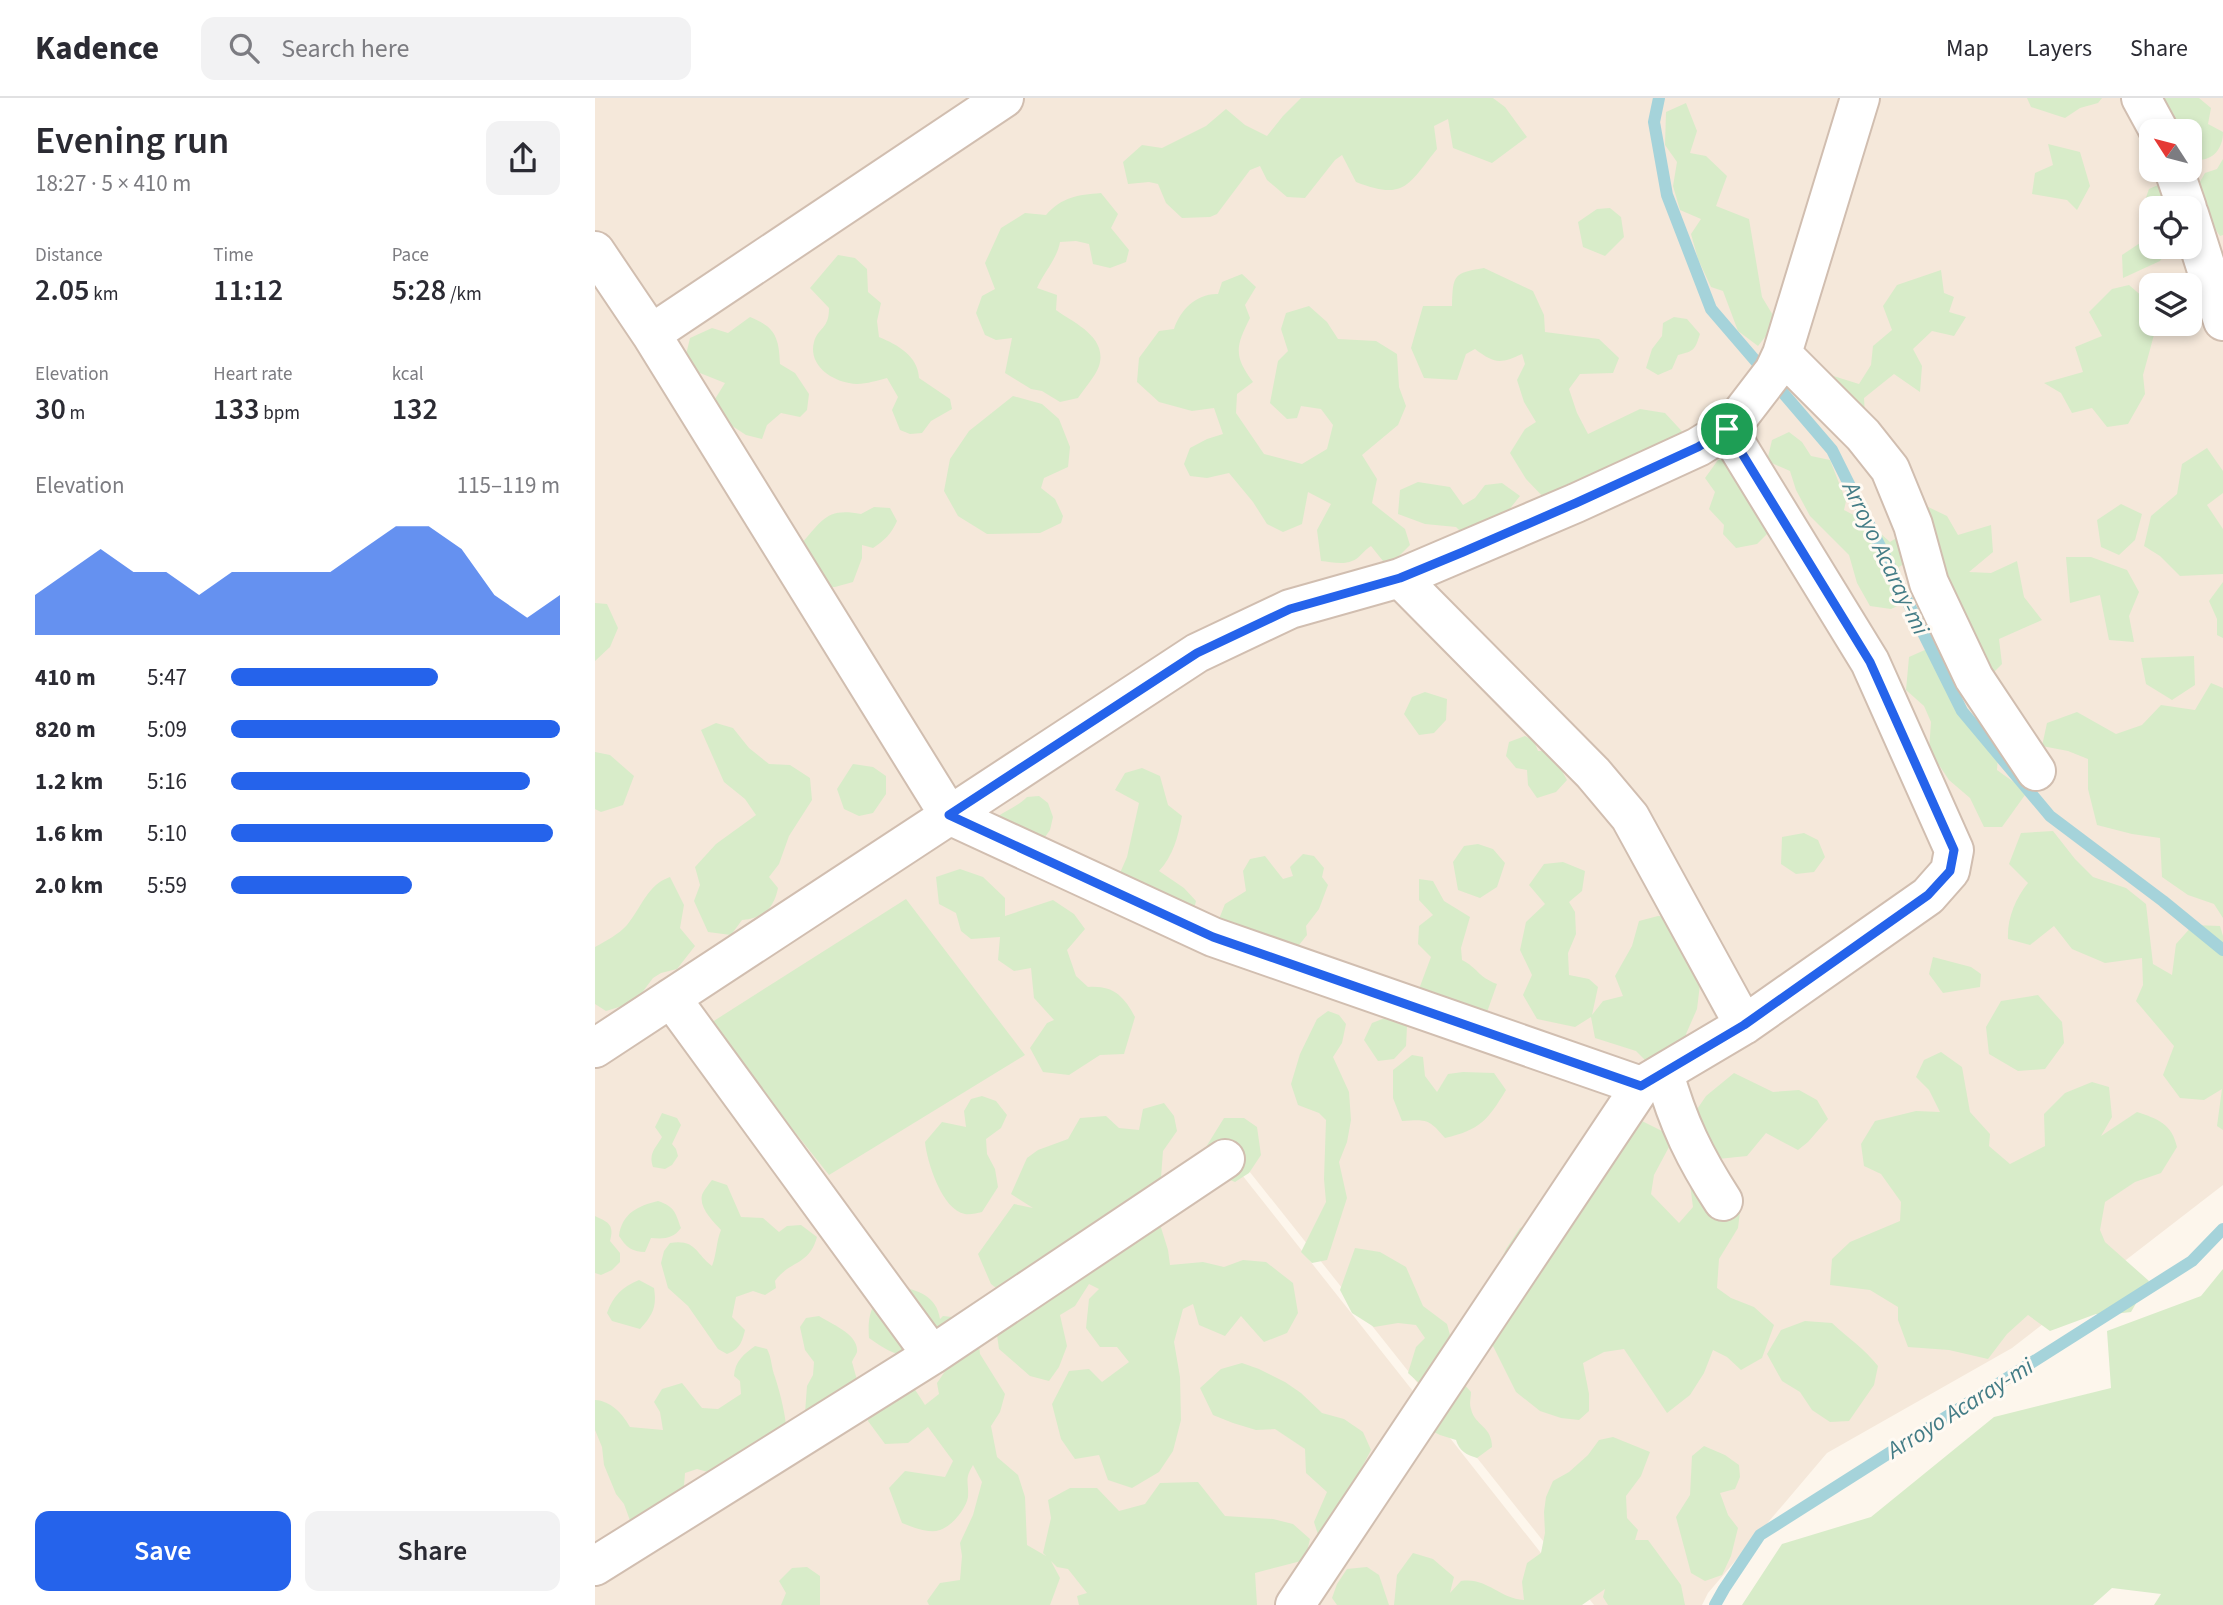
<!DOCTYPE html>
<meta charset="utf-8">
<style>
:root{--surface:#fff;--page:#f2f2f3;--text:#2b2b33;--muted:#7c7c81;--line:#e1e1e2;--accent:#2563eb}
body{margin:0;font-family:"Source Sans 3",sans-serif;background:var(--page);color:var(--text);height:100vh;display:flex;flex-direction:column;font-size:26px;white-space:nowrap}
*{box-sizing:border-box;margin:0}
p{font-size:23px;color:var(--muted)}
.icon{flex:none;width:38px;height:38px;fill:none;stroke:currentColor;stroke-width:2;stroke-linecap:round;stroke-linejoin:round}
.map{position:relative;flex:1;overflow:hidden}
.sheet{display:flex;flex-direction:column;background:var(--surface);width:595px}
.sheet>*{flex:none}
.needle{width:46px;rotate:306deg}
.tools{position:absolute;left:1544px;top:21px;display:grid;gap:14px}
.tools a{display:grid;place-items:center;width:63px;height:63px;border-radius:14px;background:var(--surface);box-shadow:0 4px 10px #0003;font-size:35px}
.pin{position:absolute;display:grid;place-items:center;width:60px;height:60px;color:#fff;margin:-30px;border:4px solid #fff;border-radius:50%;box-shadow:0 2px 7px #0007}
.round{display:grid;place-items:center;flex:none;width:74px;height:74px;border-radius:14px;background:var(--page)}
.head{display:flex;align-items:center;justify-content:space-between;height:119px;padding:0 35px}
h1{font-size:38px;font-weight:600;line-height:52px}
.stats{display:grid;grid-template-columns:repeat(3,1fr);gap:10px;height:119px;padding:7px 35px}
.stats div{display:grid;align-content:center}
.stats b{font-size:30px;font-weight:600}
.stats small{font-size:19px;font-weight:400}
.stats p{font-size:19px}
.chart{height:196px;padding:14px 35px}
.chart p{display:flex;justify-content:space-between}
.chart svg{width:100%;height:126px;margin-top:7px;fill:var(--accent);opacity:.7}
.primary-button{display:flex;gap:14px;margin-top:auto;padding:14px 35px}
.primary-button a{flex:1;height:80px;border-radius:14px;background:var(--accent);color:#fff;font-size:28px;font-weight:600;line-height:80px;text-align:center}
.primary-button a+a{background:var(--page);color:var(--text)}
ul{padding:0 35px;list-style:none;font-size:23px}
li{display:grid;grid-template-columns:112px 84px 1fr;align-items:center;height:52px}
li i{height:18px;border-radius:9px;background:var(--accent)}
header{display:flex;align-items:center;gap:42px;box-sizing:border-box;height:98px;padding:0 35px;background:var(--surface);border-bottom:2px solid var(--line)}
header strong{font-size:33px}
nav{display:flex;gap:38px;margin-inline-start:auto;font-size:24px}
.search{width:490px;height:63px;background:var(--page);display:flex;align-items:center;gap:18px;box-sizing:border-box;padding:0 24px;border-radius:14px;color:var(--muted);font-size:26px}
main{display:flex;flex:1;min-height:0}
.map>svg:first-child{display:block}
.residential{fill:#f5e8da;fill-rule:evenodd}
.green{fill:#d8ecc9}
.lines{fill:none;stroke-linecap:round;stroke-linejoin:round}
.stream{stroke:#a5d3da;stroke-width:12}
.minor-casing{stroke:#d1beb0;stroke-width:42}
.minor{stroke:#fff;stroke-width:38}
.route-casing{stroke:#fff;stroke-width:14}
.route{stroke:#2563eb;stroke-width:9}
.labels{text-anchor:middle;stroke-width:6;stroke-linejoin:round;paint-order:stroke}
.water-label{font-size:24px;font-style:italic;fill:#437c86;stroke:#fffaf3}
</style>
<header>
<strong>Kadence</strong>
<div class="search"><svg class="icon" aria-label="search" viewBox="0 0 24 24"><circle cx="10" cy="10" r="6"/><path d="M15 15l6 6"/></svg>Search here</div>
<nav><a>Map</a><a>Layers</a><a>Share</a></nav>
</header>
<main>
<section class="sheet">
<div class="head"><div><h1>Evening run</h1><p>18:27 · 5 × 410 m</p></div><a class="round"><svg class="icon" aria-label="share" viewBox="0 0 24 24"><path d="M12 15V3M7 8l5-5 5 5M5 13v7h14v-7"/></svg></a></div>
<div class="stats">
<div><p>Distance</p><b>2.05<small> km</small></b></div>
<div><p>Time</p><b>11:12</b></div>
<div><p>Pace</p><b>5:28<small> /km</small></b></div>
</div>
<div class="stats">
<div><p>Elevation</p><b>30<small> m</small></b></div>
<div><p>Heart rate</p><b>133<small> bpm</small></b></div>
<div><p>kcal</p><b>132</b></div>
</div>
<div class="chart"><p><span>Elevation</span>115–119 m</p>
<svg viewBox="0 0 160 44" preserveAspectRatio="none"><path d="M0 44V30L10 22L20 14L30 22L40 22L50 30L60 22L70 22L80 22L90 22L100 14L110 6L120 6L130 14L140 30L150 38L160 30V44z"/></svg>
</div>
<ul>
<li><b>410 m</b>5:47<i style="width:63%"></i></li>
<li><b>820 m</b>5:09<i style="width:100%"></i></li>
<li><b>1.2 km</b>5:16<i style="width:91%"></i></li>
<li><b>1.6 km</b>5:10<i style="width:98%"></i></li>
<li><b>2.0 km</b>5:59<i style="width:55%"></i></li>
</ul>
<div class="primary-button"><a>Save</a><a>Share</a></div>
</section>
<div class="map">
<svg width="1628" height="1507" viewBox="0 0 1628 1507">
<rect width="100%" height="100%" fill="#fdf6ec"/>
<!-- residential -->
<path class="residential" d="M0,0H1628V1087L1417,1250L1232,1355L1113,1495L1107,1507H999L631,1044L0,1451ZM1556,33H1594V72H1556ZM1556,110H1594V149H1556ZM1556,187H1594V226H1556Z
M640,1068L987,1507H0V1484Z"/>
<!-- green -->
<path class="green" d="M706,0H898L910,9L932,39L897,65L858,50L853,21L839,28L842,51C813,87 810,103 761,84L747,57L740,62L710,100L692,99L672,82L665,68L655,72L622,116L615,119L587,120L571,105L563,86L554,84L533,86L528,64L547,47L567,50L611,28L631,11L650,27L672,38L688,18Z
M1432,0H1507L1503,5L1485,10L1470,20L1436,9Z
M1554,0H1604L1616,10L1613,26L1628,34C1628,54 1614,66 1594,61V33H1577Z
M1091,5L1102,33L1095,55L1111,58L1132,78L1121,108L1154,121L1167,199L1182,224L1163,248L1143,233L1128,193L1116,189L1103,161L1096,136L1106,121L1085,112L1078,88L1082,64L1070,47L1071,14Z
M1453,46L1485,54L1495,88L1482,112L1472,102L1437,96L1440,75L1458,67Z
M1628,61V137L1625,138L1606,111L1602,89L1610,75L1622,71Z
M1574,82L1585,110H1556V115L1547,111L1554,91Z
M506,95L523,116L516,130L534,152L531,164L515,170L498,166L494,146L481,143L465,144C462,161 449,174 442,190L462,197L461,212C479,225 513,239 504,268C500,279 489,291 483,300L465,304L447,293L436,291L410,275L417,240L401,242L390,237L381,215L387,198L400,191L390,165L406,130L430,115L451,117C467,99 482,97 506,95Z
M1015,110L1026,119L1029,139L1010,158L988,149L983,124L1002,111Z
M1551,141H1556V149H1576L1565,163L1528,180L1527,157Z
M243,157L260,160L272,171L273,194L286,205L282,223L284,239C303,247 323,258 324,280L355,301L357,311L336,323L327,335L315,336L305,332L297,312L303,299L292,280C280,283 266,288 254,285C235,282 213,266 219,244C223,229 234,232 234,210L215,190Z
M889,170L938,193L949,217L950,234L1004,241L1024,260L1018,275L985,276L974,291L982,315L993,336L1045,311L1070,315L1095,342L1024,363L1014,386L953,404L931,381L915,355L930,331L941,324L929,304L922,282L930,266L927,256C905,266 900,266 880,251L871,256L862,282L829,280L816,250L828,208H857C858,177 858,175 889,170Z
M1346,172L1349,195L1359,199L1354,214L1371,219L1359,238L1337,233L1318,251L1327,268L1325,294L1299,276L1269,300L1271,334L1232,276L1264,286L1276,267L1278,248L1297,232L1288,208L1302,187Z
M647,176L661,189L650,207L655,220C641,248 638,257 658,284L642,296L641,315L669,356L707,366L732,351L738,327L726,311L706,308L702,320L692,321L675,305L683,263L693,253L686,231L691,215L714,208L732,224L743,241L781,243L802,256L804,289L811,308L803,327L767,357L782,381L777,405L810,431L815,447L800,462L788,463L776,448C769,452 764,461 757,463C748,467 736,464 726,463L722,432L736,406L713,394L707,426L688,434L672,426L658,404L634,375L612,380L595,378L589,366L595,350L612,341L628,336L619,310L597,313L564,304L542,284L544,260L564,233L579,231C585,212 602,195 623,196L627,184Z
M1534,187L1556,206V226H1562L1548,277L1550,296L1533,326L1512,329L1497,310L1477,315L1466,295L1449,285L1488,274L1480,249L1507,238L1494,214L1517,191Z
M155,219C180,229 184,239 185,266L200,275L214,296L212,312L205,319L186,315L172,327L167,341L151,337L125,320L120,301L130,285L100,273L90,261L95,240L117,230L133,235Z
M1079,219L1092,221L1105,236C1100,251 1100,253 1083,257L1077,271L1063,277L1051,270L1057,251L1067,238L1068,225Z
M418,298L447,306L464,321L475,349L473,369L449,380L446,390L460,401L468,418L466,425L445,435L392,436L363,418L349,393L355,361L374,333Z
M1194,334L1207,344L1216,358L1235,362L1251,403L1249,412L1274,425L1295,444L1323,426L1327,406L1352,418L1363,437L1396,427L1398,454L1374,474L1396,475L1422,463L1429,499L1447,522L1404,541L1407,566L1391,582L1322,458L1304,469L1313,503L1296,511L1275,508L1262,485L1254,457L1215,418L1201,392L1195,373L1172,363L1177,342Z
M1612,350L1628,373V395L1612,407L1628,431V476L1585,478L1565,458L1549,448L1556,418L1582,396L1587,366Z
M1139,360L1174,434L1162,446L1141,450L1128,436L1129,427L1114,411L1120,394L1110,380L1123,362Z
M823,384L855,389L868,407L880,400L890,387L907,385L925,398L905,423L878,446L861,429L830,426L803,416L805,392Z
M1526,406L1547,416L1540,442L1524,457L1506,449L1502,422Z
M279,409L295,410L302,423C297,435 289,443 278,450L267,447V460L258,484L240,489H220L205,447C227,423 231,409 266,416Z
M1471,459H1496L1532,472L1544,494L1534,518L1539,544L1514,542L1505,497L1475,505Z
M1628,484V540L1622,537V521L1614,503Z
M0,505L12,506L23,530L15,549L0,563Z
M1341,547L1355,558L1360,598L1386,627L1404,641L1402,672L1420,685L1430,697L1407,729H1389L1375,700L1354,682L1334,652L1336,624L1329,608L1311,592L1314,559Z
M1599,558L1600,587L1577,602L1551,586L1546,560Z
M1616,585L1628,590V820L1619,806L1593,797L1567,779L1565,740L1537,736L1502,727L1493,691V661L1473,653L1447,648L1452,625L1482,614L1521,636L1547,627L1566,607L1600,612Z
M830,594L852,601L851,622L839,635L824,637L809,616L817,599Z
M121,625L138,630L154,650L174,666L195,667L215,680L217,702L194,738L184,766L174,779L183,790C179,811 167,821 147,822L136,837L113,834L99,803L105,787L100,769L121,746L161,717L150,701L129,684L106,632Z
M930,638L939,643L943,653H956L972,682L961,694L942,700L933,687L932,672L921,670L911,658L914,644Z
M0,654L15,657L39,678L28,707L6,714L0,711Z
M258,666L278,669L291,678V696L278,715L264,718L249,711L242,691Z
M547,670L565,678L573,707L587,718C583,739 578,758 564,773L589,790L601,803L597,819L521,784L532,759L544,705L520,692L530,675Z
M444,698L453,705L458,719L455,732L450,739L425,750L402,719C412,712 423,708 432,699Z
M1458,733L1480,761L1498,779L1531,790L1551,806L1558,866L1577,877L1581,846L1598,827L1625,828L1628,838V1032L1622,1028L1627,991L1609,1002L1585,1000L1568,977L1579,948L1541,903L1548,887L1547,860L1510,865L1477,851L1459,828L1435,847L1413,841C1412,821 1420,801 1433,785L1414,766L1426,735Z
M1209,735L1223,742L1230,759L1219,774L1201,776L1186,766L1187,739Z
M883,746L898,751L910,765L902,789L885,800L863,792L858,764L869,748Z
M708,756L719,758L729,770L727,779L733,787L724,811L711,828L712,837L704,847L695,850L669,846L664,833L656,836L620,831L630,806L651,793L648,773L655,761L670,758L688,781L698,778L695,769Z
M968,764L990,773L987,793L974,804L980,814L981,836L973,855L974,877L994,881L1003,889L997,917L1008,903L1028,898L1020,878L1037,848L1044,823L1063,818L1078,819L1106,878L1102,911L1091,936L1098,970L1065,977L1041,953L1000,940L996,919L980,929L942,921L928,897L937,877L925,852L931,824L950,806L934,787L949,766Z
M365,771L388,779L410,800V818L458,802L479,816L490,831L472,852L481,878L493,889C518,887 529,898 540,919L529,956L505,957L474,977L448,974L435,950L452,925L459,922L439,900L436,870L419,873L403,862L405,839L376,841L366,833L361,815L344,806L341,779Z
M75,779L89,807L85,830L100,848L82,871L66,875L58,880L40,904L11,913L0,906V849C11,843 24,836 32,827C47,809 52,787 75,779Z
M824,781L838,783L849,803L875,819L866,850L867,862C883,870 883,879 902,886L891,917L824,891L836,859L823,846L824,828L838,817L824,802Z
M311,801L430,957L234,1077L114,926Z
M1338,859L1376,869L1386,876L1385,889L1348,895L1334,876Z
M1443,897L1467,924L1469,945L1450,971L1423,973L1394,956L1391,929L1406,903Z
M733,913L744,917L751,926L747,945L738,959L754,994L756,1022L752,1044L744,1064L752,1100L732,1162L717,1165L706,1154L731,1104L729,1081L731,1022L724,1015L703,1007L696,986L705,956L722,921Z
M790,920L812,928L811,948L799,961L783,963L769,942L777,925Z
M1346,954L1367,969L1375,1014L1395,1036L1394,1048L1415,1066L1450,1048L1449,1016L1470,995L1497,984L1514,989L1517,1019L1506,1038L1542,1014C1563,1021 1577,1026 1582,1049L1566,1075L1540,1084L1510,1104L1505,1132L1510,1144L1554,1183L1536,1214L1511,1217L1501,1216L1455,1233L1433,1217L1412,1236L1393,1261L1354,1252L1313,1249L1303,1222V1209L1275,1192L1235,1187L1237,1161L1255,1144L1305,1123L1306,1104L1286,1076L1269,1068L1266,1046L1280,1023L1321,1013L1345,1014L1334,992L1321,979L1329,962Z
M817,957L828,959L830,978L842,994L853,976L868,974L899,975L911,992C893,1022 885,1032 850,1040C834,1021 832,1021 807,1023L798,1000V972Z
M1139,975L1178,994L1204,992L1222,1002L1233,1021L1213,1044L1203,1052L1171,1035L1152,1058L1123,1061L1094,1023L1111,998Z
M387,998L401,1003L412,1017L406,1030L391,1041L392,1056L400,1071L403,1089L387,1114C382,1115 375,1117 370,1116C347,1112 332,1064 330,1044L347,1024L371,1029L369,1013L376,1001Z
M569,1005L579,1018L582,1033L568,1053L563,1120L573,1152L575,1167L608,1164L629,1169L648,1162L671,1164L698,1185L703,1215L692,1235L669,1244L646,1218L630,1238L604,1227L598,1206L588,1211L579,1244L585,1279L586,1322L578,1353L564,1374L537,1390L513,1382L504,1357L480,1361L466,1341L457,1306L474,1273L494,1271L507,1284L534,1264L522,1249H505L491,1230L494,1201L504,1191L494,1186L480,1208L465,1217L472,1248L464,1269L454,1283L435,1278L404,1251L402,1237L422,1206L396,1186L383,1156L419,1106L438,1110L416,1096L432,1060L443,1052L473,1041L485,1020L511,1018L524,1030L544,1032L548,1011Z
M67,1015L82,1020L86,1027L77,1046L81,1051L83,1058L77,1067L70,1071L58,1069C53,1055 61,1050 67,1039L60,1029Z
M629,1020H649L662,1029L666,1057L654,1075L640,1084L614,1073L611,1049Z
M1045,1022L1071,1035L1074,1049L1059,1077L1056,1096L1084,1125L1098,1109L1095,1086L1119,1079L1135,1087L1146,1106L1143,1130L1124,1161L1122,1190L1136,1200L1159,1209L1179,1227L1167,1260L1146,1272L1132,1259L1118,1252L1109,1275L1095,1297L1072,1315L1029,1251L1009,1254L988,1265L994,1296V1313L984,1322L966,1320L945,1313L921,1294L890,1232L893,1193L911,1151L925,1130L952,1117Z
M117,1082L132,1087L146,1119L168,1120L184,1134L192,1128L206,1127L222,1139C214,1168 195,1162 180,1183L181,1190L170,1197L158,1193L141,1199L137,1219L150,1232C147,1244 145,1251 132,1256L123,1251L93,1208L73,1190L66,1165L69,1153L75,1145C101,1141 100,1155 117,1168C122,1155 121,1144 126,1132C118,1123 104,1110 107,1097C109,1092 114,1086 117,1082Z
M63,1103C80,1109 80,1114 86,1130C78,1141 69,1141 56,1140L50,1154C37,1154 31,1149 24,1138C27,1115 43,1108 63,1103Z
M0,1118C15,1125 19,1127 15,1143L25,1155V1164L17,1172L6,1177L0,1175Z
M760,1150L785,1154L811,1169L828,1208L852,1226L855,1237L843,1256L846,1267L843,1279L824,1285L813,1275L821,1249L830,1240L821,1227L803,1225L779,1229L757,1215L745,1192Z
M1628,1171V1507H1559L1566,1496L1517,1490L1498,1507H1147L1187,1446L1276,1419L1399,1319L1516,1290L1512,1233L1606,1198Z
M44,1182L59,1190C62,1209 58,1217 45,1231L17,1223L12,1215C18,1198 27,1189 44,1182Z
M303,1189C323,1191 342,1199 345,1221L348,1218L366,1220L383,1237L385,1256L410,1296L405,1314L396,1328L402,1359L423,1377L430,1399L432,1447L451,1458L448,1455L456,1420L453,1402L475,1390H502L524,1413L550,1406L565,1385L603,1384L630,1418L678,1421L698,1426L715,1441L710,1462L660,1475L662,1507H484L482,1498L492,1495L473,1471L462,1469L456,1463L465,1480L455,1507H334L332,1503L345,1485L365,1482L367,1458L365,1445L378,1417L387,1384L378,1367C369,1382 374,1383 373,1399C371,1411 357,1428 345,1432C333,1436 318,1429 307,1425L294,1390L310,1373L350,1379L358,1363L333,1329L313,1345L290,1346L273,1323L277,1287L319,1290L330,1307L344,1296L342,1285L353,1269L343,1253C309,1260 304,1261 274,1240C272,1215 278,1197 303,1189Z
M224,1218C236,1226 264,1236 262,1254C261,1257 258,1261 257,1264L264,1289L210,1315L212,1288L218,1277L219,1264L210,1252L205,1229L211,1220Z
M1210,1223L1237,1225C1254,1241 1269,1250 1283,1268L1279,1287L1254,1323L1235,1324L1217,1312L1205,1294L1187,1283L1172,1256L1186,1232Z
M160,1248L172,1251C177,1260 176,1269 180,1279C186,1298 190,1315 192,1335L120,1376L102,1371L90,1375L88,1401L37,1428L29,1406L21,1396L9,1367L7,1349L0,1332V1302C16,1303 27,1315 35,1329L68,1332L65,1314L59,1304L67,1291L87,1285L107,1310L123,1311L146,1296L145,1283L139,1278C140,1263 149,1256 160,1248Z
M647,1265L664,1271L690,1284L706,1295L727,1315L749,1321L768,1334L776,1352L764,1375L781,1413L727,1449L719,1424L732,1394L711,1375L710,1351L680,1331L661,1332L638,1325L618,1317L605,1290L626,1271Z
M868,1285L876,1294C876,1299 874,1306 876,1311C880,1328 897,1328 897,1349L882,1360C872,1357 864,1353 861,1342L845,1337L839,1334L836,1310Z
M1018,1339L1055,1354L1046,1378L1031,1398L1032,1420L1043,1432L1040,1442H1053L1086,1487L1090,1507H1013L1008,1499L1010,1491L987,1507H799L802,1477L818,1455L838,1461L859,1479L855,1495L866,1483C892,1479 903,1500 929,1502L927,1484L932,1465L946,1455L950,1435L949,1414L951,1399L958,1383L974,1374L993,1357L1004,1342Z
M1109,1348L1130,1357L1144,1367L1145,1379L1140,1391L1125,1395L1133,1417L1143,1430L1136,1458L1127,1477L1110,1483L1096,1475L1081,1419L1095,1397L1097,1358Z
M212,1469L225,1478V1507H186L191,1495L184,1483L197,1470Z
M772,1469L784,1477L794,1507H742L737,1500L742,1486L752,1471Z"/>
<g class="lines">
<!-- stream -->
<path class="stream" d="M1064,0L1059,24L1072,97L1116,211L1237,352L1367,613L1455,718L1568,803L1628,852
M1120,1507L1129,1491L1165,1437L1597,1163L1628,1131"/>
<defs>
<path id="minor" d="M1546,0L1564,33
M1579,72L1592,110
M1594,116L1628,223
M0,153L56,236L354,717L618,839L1046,988
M56,236L409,0
M1187,256L1268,337L1295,371L1318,427L1334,485L1379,580L1441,673
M805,480L998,675L1035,719L1149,927
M76,900L337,1257
M0,950L602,555L695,511L805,480L981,405L1103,349L1132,331L1143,320L1179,273L1187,256L1265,0
M1069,975C1083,1025 1100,1060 1128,1103
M0,1468L337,1257L630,1061
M700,1507L1046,988L1149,927L1333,798L1355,773L1359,752L1275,564L1132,331"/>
</defs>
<!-- minor casing -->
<use href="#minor" class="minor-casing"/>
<!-- minor -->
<use href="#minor" class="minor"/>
</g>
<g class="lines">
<defs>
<path id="route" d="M1132,331L1275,564L1359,752L1355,773L1333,797L1149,927L1046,988L618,839L354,717L602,555L695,511L805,480L868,454L981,405L1103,349Z"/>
</defs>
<!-- route casing -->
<use href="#route" class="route-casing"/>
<!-- route -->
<use href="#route" class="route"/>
</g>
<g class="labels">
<!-- water labels -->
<g class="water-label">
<text transform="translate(1291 460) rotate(64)" y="8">Arroyo Acaray-mi</text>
<text transform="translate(1365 1310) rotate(-32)" y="8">Arroyo Acaray-mi</text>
</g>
</g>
</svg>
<div class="tools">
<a><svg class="needle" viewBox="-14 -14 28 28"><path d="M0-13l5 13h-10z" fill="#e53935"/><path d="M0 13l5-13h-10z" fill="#7c7c81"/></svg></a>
<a><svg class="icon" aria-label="locate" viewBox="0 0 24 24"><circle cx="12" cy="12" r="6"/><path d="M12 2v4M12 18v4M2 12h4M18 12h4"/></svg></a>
<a><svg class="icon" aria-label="layers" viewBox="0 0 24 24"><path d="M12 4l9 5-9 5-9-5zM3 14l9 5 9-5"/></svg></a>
</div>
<div class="pin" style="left:1132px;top:331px;background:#1e9e55"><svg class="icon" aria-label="arrive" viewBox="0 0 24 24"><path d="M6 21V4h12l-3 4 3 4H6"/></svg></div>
</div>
</main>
